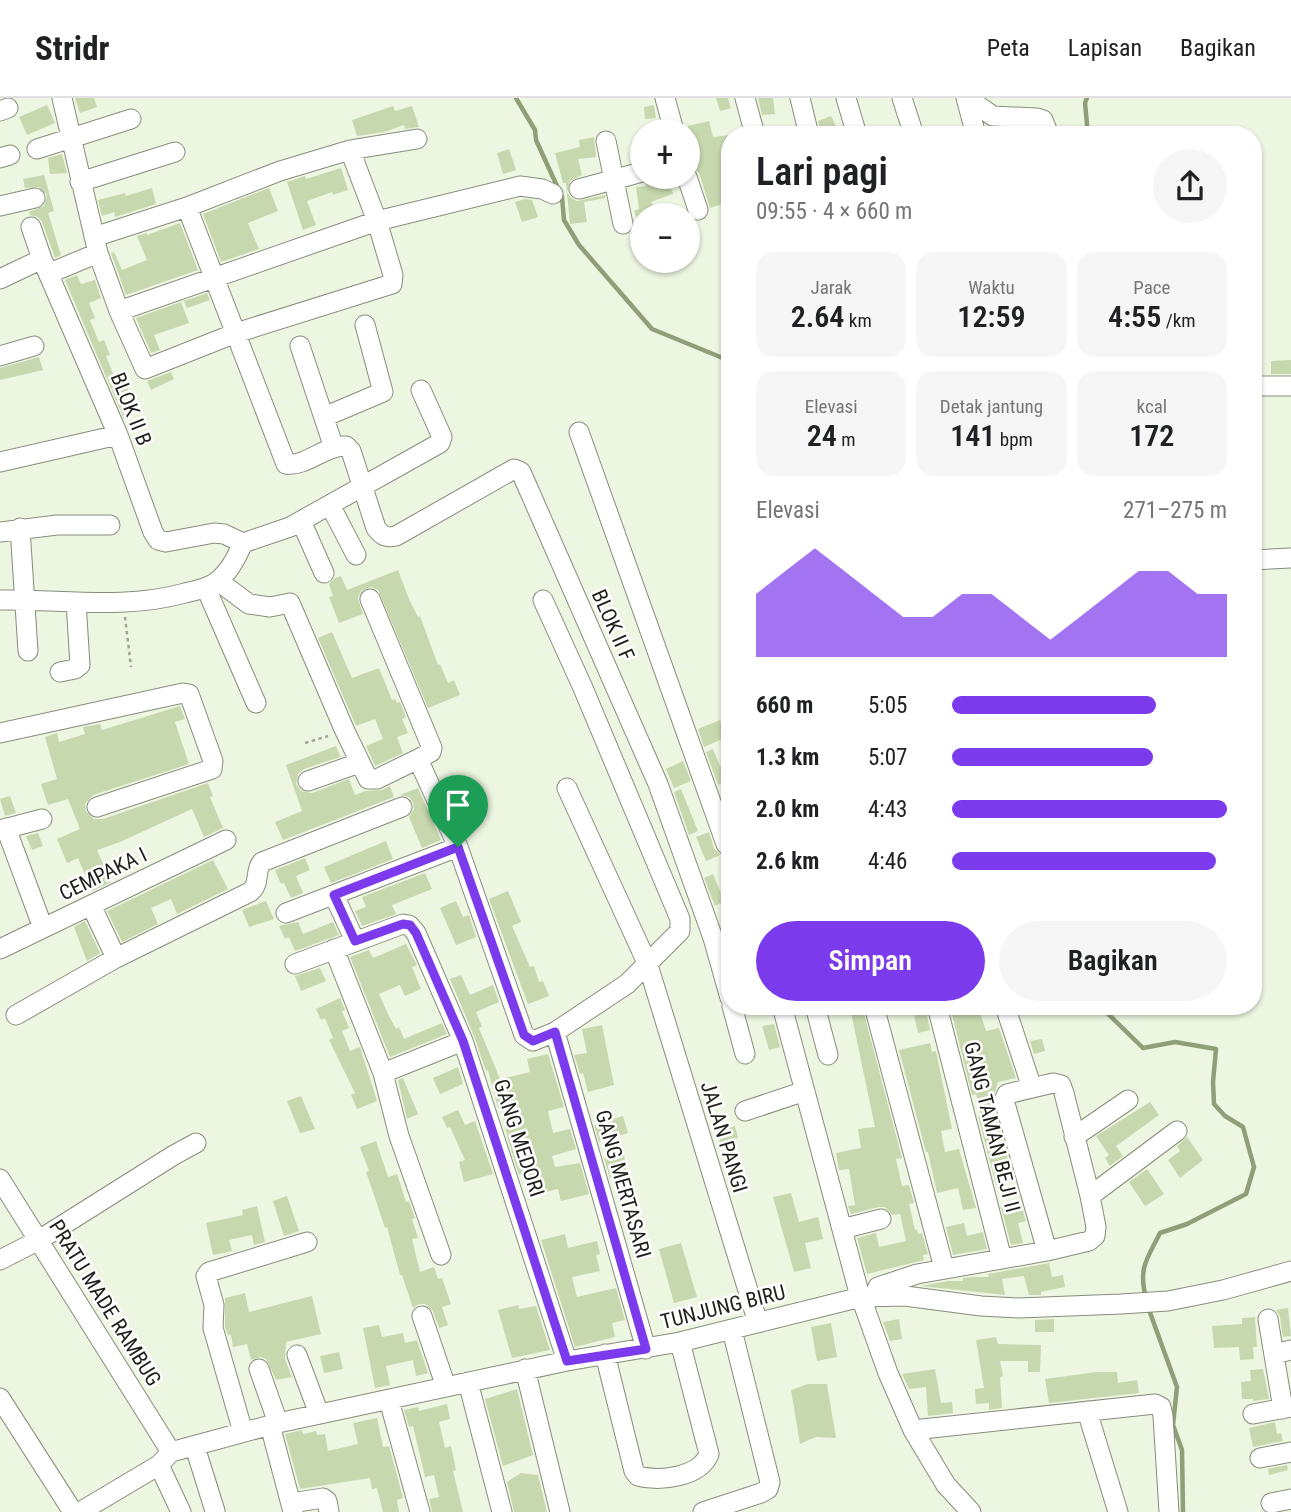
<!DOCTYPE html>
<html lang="id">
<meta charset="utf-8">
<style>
:root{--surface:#fff;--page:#f6f6f6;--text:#202124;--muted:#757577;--line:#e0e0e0;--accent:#7c3aed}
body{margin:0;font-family:"Roboto Condensed",sans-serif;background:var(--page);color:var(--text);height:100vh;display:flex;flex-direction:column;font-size:26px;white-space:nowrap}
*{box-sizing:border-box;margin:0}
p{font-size:23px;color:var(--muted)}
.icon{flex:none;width:38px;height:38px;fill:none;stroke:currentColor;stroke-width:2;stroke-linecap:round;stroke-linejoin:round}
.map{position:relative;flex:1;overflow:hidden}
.drawer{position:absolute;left:721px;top:28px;width:541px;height:889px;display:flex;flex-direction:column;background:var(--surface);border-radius:28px;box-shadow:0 2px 5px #0004}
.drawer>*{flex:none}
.tools{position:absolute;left:630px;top:21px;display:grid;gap:14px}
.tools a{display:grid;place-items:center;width:70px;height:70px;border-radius:50%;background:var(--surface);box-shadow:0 2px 5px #0004;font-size:35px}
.pin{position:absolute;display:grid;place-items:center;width:60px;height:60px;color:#fff;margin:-72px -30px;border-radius:50% 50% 50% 0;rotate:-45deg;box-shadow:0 0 7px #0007}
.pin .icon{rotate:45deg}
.round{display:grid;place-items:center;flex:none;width:74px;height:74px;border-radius:37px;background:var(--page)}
.headline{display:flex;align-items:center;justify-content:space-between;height:119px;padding:0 35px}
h1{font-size:38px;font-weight:600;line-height:52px}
.figures{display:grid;grid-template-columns:repeat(3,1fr);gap:10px;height:119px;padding:7px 35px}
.figures div{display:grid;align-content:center;border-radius:18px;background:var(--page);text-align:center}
.figures b{font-size:30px;font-weight:600}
.figures small{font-size:19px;font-weight:400}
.figures p{font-size:19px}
.chart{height:196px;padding:14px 35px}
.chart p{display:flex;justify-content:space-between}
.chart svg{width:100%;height:126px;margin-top:7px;fill:var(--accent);opacity:.7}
.action{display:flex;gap:14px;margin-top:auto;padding:14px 35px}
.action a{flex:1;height:80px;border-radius:42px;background:var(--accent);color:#fff;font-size:28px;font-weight:600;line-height:80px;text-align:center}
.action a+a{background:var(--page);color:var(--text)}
ul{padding:0 35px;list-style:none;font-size:23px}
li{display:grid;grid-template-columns:112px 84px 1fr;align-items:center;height:52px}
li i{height:18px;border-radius:9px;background:var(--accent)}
header{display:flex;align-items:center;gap:42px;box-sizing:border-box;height:98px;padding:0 35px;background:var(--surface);border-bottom:2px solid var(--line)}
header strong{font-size:33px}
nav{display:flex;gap:38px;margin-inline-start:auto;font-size:24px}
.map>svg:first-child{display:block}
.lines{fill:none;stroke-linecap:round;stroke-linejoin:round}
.stream{stroke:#8f9f78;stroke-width:4.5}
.building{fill:#c7d8af}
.minor-casing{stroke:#868e7b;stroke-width:21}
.path{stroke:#9fa696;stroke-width:2.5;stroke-dasharray:3.5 3.5;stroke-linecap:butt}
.minor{stroke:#fff;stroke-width:19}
.route-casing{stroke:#fff;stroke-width:14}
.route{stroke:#7c3aed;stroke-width:9}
.labels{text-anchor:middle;stroke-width:5;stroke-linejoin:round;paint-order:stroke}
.street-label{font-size:21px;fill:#1d2019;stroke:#fff}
</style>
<header>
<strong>Stridr</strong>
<nav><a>Peta</a><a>Lapisan</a><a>Bagikan</a></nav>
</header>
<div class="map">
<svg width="1291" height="1414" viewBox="0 0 1291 1414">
<rect width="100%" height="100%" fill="#edf6e1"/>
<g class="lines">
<!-- stream -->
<path class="stream" d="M516,0L535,32L536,42L562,99L564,122L579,147L652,231L730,263
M1087,0L1085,5L1088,37
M1100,908L1143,950L1175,944L1216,951L1213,984L1214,1006L1225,1018L1243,1029L1254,1069L1246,1096L1187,1126L1160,1135C1147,1161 1138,1170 1146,1200
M1148,1209L1177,1289L1173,1327L1182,1352L1183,1414"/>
</g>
<!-- building -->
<path class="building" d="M75,0H94L97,9L80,15Z
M716,0H728L731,10L720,13Z
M758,0H773L775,16L762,17Z
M47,7L55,25L27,37L19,19Z
M654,7L656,20L645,21L644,9Z
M393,8L395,13L412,8L419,29L405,31L404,27L384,34L357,38L352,22Z
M831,18L837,30L821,37L818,23Z
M709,23L713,39L730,37V93H724L728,104L710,110L699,75L693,69L690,57L688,58V28Z
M594,39L596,59L578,61L582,77L570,83L567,94L571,100L577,103L605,97V100L584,104L587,124L570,126L566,85H563L555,55L580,49L579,42Z
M509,51L516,72L503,76L497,55Z
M62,56L67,75L50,76L48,60Z
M341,70L348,92L333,97L332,94L307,103L316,127L303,132L287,84L305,78L306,81Z
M44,77L54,113L48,115L61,157L55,160L42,124L38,119L30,117L29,114L44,108L47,97L39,89L25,90L23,81Z
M667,79L673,96L651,104L656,115L642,117V121L638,123L634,113L639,111L636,89L646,88L645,86Z
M152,90L156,106L115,119L114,114L102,118L98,102L125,95L126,98Z
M269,90L278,113L248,125L259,151L221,164L203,116Z
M525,101L532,102L538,119L522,124L515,104Z
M180,125L198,172L126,197L111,155L114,154L122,172L147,162L137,138L147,135V137Z
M77,177L81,186L95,182L101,200L89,205L95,220L90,222L99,244L104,242L110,257L106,258L118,288L125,285L129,295L123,298L128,310L123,312L126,320L124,321L65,182Z
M207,195L210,202L187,210L184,203Z
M181,204L189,225L154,237L160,252L151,255L136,220Z
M39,259L43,272L0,282V270Z
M1291,262V276H1271V263Z
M171,274L174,281L151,292L147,283Z
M398,472L409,501L418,519L420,518L438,567L440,566L448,585L454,582L460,597L428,610L378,492L371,489L361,493L358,500L363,516L339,525L329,499L333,498L329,486L335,480L341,478L347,492Z
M332,534L352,580L379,570L392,602L395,601L397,605L400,604L406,619L402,621L408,635L397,639L403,655L375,668L366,648L383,641L375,621L356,628L318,540Z
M180,608L185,621L175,624L189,666L93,697L85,706L86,713L94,721H103L208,685L213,698L210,699L223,730L204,739L192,711L120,744L97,752L111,784L92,793L78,760L67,765L57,741L80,731L68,701L48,707L41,686L57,681L45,639L57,635L59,644L85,636L83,629L100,626L102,632Z
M720,622L727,639L704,649L698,631Z
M336,648L340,658H343L304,671L298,676L296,686L301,693L312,695L349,681L355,697L365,693L382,692L390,688L394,699L283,742L275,724L302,713L286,667Z
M713,651L720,668L722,667L730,681L718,687L706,654Z
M683,663L691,683L674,690L666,671Z
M418,690L441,742L422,750L409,719L414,711L413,704L409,699L400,697Z
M681,691L698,733L689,737L674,694Z
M10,698L16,715L5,718L0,701Z
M709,734L714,750L720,757L706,763L696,739Z
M38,735L43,748L32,752L26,738Z
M386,743L393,761L331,785L324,769Z
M305,760L310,772L296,778L303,795L291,800L284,785L281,786L275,772Z
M213,762L228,791L177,816L171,801L151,810L158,826L122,844L107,813Z
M425,775L432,791L392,807L396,816L362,828L355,813L366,809L362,799Z
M713,776L724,803L715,808L704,780Z
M508,793L521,824L512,828L530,869L534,868L539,884L543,883L549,898L528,906L489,801Z
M266,803L274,821L249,829L242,812Z
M456,803L463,819L469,817L476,839L456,847L440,810Z
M85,823L100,855L87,863L74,829Z
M730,823V854L721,825Z
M298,824L303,836L333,824L339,837L295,853L289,839L285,841L279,828Z
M406,846L417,867L412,869L421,891L405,898L400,887L379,896L388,916L396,931L399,929L404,941L442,925L447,936L390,959L350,859L369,852L373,860Z
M320,870L326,883L301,893L295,878Z
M461,877L470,897L493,887L499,904L476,914L482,929L479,930L500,981L530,974L527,961L548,956L564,1009L548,1013L553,1035L570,1031L576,1051L552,1058L555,1069L580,1065L589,1096L561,1103L558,1091L530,1098L524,1075L519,1077L508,1042L501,1010H498L488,972L486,973L474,938L450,881Z
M340,900L345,912L342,913L349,930L342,933L350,953L360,949L377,1003L357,1011L351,997L355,995L329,942L333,940L325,920L321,922L316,911Z
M859,908H862L902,1060L896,1061L902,1088L909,1087L914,1105L909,1106L915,1132L917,1131L918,1136L922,1135L928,1156L923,1157L924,1162L867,1176L857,1140L876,1135L879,1149L906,1143L900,1116L892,1117L885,1109H879L851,1116L848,1108L855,1107L849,1071L839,1072L836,1055L861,1050L858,1031L875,1029L850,910Z
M912,908H925L930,932L918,935Z
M950,908H978L986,933L999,930L1016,980L998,984L992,1005L1014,1082L996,1087L978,1018L981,1017L976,996L972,997Z
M774,926L780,949L769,952L762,928Z
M602,927L614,987L588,994L583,975L580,976L574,957L587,955L582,931Z
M1042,941L1045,953L1034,956L1030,943Z
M930,945L932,954L936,953L952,1031L941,1033L945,1054L959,1051L976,1110L963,1112L958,1090L937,1095L928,1054H926L899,952Z
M458,969L463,986L440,996L433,980Z
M403,980L418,1016L407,1021L398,982Z
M301,998L315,1031L300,1035L287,1003Z
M1150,1004L1159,1017L1116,1048L1123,1058L1110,1068L1105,1060L1109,1057L1096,1038Z
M458,1012L465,1027L475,1023L493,1076L464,1084L459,1064L465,1062L450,1029L447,1030L442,1019Z
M623,1018L628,1035L599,1044L594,1027Z
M735,1028L738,1040L720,1045L717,1033Z
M1187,1039L1203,1062L1180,1080L1168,1062L1180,1053L1177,1048Z
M376,1043L388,1079L397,1076L406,1104L409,1103L415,1120L412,1121L418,1140L412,1141L420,1174L434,1169L438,1181L442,1180L451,1206L442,1209L448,1227L439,1230L433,1213L425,1206H419L413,1210L402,1177H400L387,1129L385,1130L374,1097L366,1074L369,1073L360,1049Z
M624,1057L627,1077L610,1080L604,1060Z
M1147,1071L1164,1096L1145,1108L1129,1084Z
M791,1095L799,1124L818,1119L823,1141L805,1145L811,1170L794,1174L773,1099Z
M287,1098L299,1133L284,1138L273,1103Z
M1020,1104L1026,1123L1018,1125L1023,1145L1011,1147L1001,1109Z
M257,1108L265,1144L254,1147L252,1137L229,1142L232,1153L213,1157L206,1125L243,1117L242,1112Z
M964,1125L967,1138L983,1134L987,1151L953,1157L946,1129Z
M565,1136L568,1150L597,1143L600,1156L596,1157L600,1173L572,1179L577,1199L616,1190L625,1222L612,1225L615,1239L575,1249L541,1142Z
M681,1145L697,1199L674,1205L659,1151Z
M1049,1165L1052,1179L1063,1177L1065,1189L1041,1194V1197H1029L1024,1178L1002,1181L1005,1197L921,1188L948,1183H963V1180L973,1179H989L988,1176Z
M245,1195L249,1214L312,1198L321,1236L286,1244L285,1261L292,1279L276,1282L266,1261L261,1259L251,1262L247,1246L233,1249L231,1237H228L225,1229V1200Z
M518,1207L519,1211L536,1208L550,1252L512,1260L498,1212Z
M1288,1210L1291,1238L1283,1239L1280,1219L1276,1212Z
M1255,1219L1257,1249H1253L1254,1261L1240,1262L1239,1249L1214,1250L1212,1228L1242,1226V1220Z
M899,1221L902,1241L890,1243L883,1224Z
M1054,1221V1234H1035V1222Z
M831,1225L837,1259L817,1263L811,1229Z
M379,1227L382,1239L403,1235L405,1245L417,1242L428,1275L416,1278L413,1262L386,1268L390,1287L375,1290L363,1230Z
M996,1239L998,1246L1041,1247L1040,1274H1028V1263H1000L1003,1278L1000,1279L1002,1310L989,1312V1305L976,1306L975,1291L984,1290L976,1242Z
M339,1254L343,1271L324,1275L320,1258Z
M935,1271L941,1305L952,1304L953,1315L928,1318L926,1289L909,1291L902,1276Z
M1263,1271L1269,1301L1253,1303V1301H1242L1241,1284L1251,1283L1250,1272Z
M1097,1274H1117L1118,1285L1137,1282L1139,1295L1049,1305L1045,1281Z
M808,1286H827L836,1340L816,1339L800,1346L791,1292Z
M517,1291L533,1357L503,1368L485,1301Z
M447,1306L450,1321L439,1324L445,1350L451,1348L456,1372L453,1373L463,1414H432L429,1401L439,1399L434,1377L425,1379L413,1328L409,1329L404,1312L418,1309L419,1313Z
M377,1320L383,1349L389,1348L403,1400L397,1402L399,1414H383L377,1390L372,1391L370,1380L300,1391L285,1336L302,1332L303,1336L316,1333L317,1337L325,1336L328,1353L358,1346L353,1325Z
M1275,1324L1277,1336L1281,1335L1283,1343L1253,1349L1249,1330Z
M1287,1367L1288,1372L1269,1377L1268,1371Z
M521,1375L538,1377L547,1414H514L507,1384Z"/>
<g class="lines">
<defs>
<path id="minor" d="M62,0L98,155L119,213L377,123L520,88L542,91L553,96
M665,0L674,33
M745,0L755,37
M800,0L809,37
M846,0L857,37
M902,0L914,37
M966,0L976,37
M967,0L993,18L1037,20L1043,22L1049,37
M0,13L8,10
M606,43L623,126
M37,51L131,21
M0,60L10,57
M687,79L698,112
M80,84L175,54
M579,91L642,74
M0,108L35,100
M187,109L286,366C306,369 325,347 346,348L351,353L376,430C382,438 386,440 396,438L514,371L521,374L658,686L713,840L730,900
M31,129L42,161
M94,139L187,109L280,73L350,52L417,41
M50,175L98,155
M0,181L42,161L118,337L153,434L158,442L166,444L214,435L224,436L243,445
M119,213L145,271L236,235L392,186L393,177L377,123L350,52
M300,248L334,350
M0,258L34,248
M1253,288H1291
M324,319L383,294L365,227
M579,334L726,746L730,750
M0,364L118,337
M330,407L356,457
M301,423L324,475
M20,430L28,553
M0,434L57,427H110
M1253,462L1291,460
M218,483L249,506L270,509L290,505L344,631L368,681H377L418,661L458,749L524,937L533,943L555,934L627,886L680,833V821L583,590L543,502
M206,490L256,605
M370,501L432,650L431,654L418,661
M0,502C62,501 124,512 185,495C197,492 210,490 220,481C231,471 237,458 243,445L290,429L440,345L442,339L421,292
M60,574L75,571L80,567L76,504
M0,635L183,595L189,596L213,663L212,671L97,709
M308,683L359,665
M567,690L648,867L758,1225
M6,730L43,830
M0,732L42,721
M334,797L355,843
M91,807L116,860
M286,815L458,749
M0,851L226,742
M334,851L383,975L463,943
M295,866L403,826L409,827L416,835L463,943L567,1263
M732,908L745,956
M782,908L858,1191L888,1275L913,1332L946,1387L971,1414
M815,908L828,957
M874,908L944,1170
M937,908L1002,1161
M1005,908L1032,990
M16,917L116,860L250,794C261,786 254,773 262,764L402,709
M555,934L646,1251
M383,975L399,1038L441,1157
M745,1013L805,993
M1074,1039L1128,1002
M0,1081L171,1354
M1090,1098L1177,1033
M842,1131L881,1121
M0,1162L39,1142L174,1057L196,1045
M874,1199L878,1189L917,1176L1047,1153L1089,1143L1095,1138L1096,1129L1090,1098L1064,995L1061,987L1053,985L1007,996L1004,1002L1047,1153
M422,1218L446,1289
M1268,1221L1283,1311
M605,1256L634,1373L638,1378C660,1384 700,1379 709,1356L680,1244
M1274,1256L1291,1252
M297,1257L319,1316
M259,1271L278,1325
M525,1271L560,1414
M468,1284L502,1414
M0,1300L73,1414
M389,1302L420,1414
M1087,1313L1118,1414
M1253,1316L1291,1309
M270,1327L293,1414
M913,1332L1155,1306L1161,1309L1163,1318L1169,1414
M243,1334L213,1230L214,1207L206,1178L209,1174L307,1144
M195,1349L215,1413
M171,1354L278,1325L567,1263L680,1244L861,1199L905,1198L981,1208L1019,1210L1121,1206L1168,1203L1223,1192L1291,1173
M1260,1360L1291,1354
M159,1367L181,1414
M291,1405L323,1400L327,1403L329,1414
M1271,1405L1291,1401
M80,1414L159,1367L171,1354
M703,1414L761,1395L768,1391L770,1384L732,1232"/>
</defs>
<!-- minor casing -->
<use href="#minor" class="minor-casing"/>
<!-- path -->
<path class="path" d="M125,519L131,569
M305,645L328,638"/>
<!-- minor -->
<use href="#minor" class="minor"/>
</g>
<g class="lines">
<defs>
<path id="route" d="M458,749L524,937L533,943L555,934L646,1251L567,1263L463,943L416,835L410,827L403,826L355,843L334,797Z"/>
</defs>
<!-- route casing -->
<use href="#route" class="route-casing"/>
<!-- route -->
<use href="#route" class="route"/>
</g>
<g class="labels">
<!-- street labels -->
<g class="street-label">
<text transform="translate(131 311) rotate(68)" y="7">BLOK II B</text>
<text transform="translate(613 527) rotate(66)" y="7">BLOK II F</text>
<text transform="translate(103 776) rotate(-26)" y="7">CEMPAKA I</text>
<text transform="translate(992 1029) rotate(76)" y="7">GANG TAMAN BEJI II</text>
<text transform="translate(724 1039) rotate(73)" y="7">JALAN PANGI</text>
<text transform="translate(519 1040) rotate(72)" y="7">GANG MEDORI</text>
<text transform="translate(623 1086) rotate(74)" y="7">GANG MERTASARI</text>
<text transform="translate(105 1205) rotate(58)" y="7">PRATU MADE RAMBUG</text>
<text transform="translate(723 1209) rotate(-14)" y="7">TUNJUNG BIRU</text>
</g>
</g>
</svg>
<div class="tools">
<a>+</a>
<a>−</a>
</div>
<div class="pin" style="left:458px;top:749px;background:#1e9e55"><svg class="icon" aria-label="arrive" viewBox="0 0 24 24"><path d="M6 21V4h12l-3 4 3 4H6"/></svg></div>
<section class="drawer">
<div class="headline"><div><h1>Lari pagi</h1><p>09:55 · 4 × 660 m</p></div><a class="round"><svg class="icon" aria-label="share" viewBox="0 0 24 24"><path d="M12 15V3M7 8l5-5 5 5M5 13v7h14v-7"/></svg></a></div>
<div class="figures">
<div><p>Jarak</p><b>2.64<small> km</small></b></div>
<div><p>Waktu</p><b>12:59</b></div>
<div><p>Pace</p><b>4:55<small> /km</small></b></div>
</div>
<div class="figures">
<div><p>Elevasi</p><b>24<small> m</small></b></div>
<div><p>Detak jantung</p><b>141<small> bpm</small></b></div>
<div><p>kcal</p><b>172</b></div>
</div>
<div class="chart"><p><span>Elevasi</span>271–275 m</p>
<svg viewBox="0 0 160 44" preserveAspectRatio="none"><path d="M0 44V22L10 14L20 6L30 14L40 22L50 30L60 30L70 22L80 22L90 30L100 38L110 30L120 22L130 14L140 14L150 22L160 22V44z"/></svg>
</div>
<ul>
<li><b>660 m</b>5:05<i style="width:74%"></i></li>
<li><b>1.3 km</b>5:07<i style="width:73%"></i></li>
<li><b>2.0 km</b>4:43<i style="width:100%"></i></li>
<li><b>2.6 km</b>4:46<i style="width:96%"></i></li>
</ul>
<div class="action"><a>Simpan</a><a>Bagikan</a></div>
</section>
</div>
